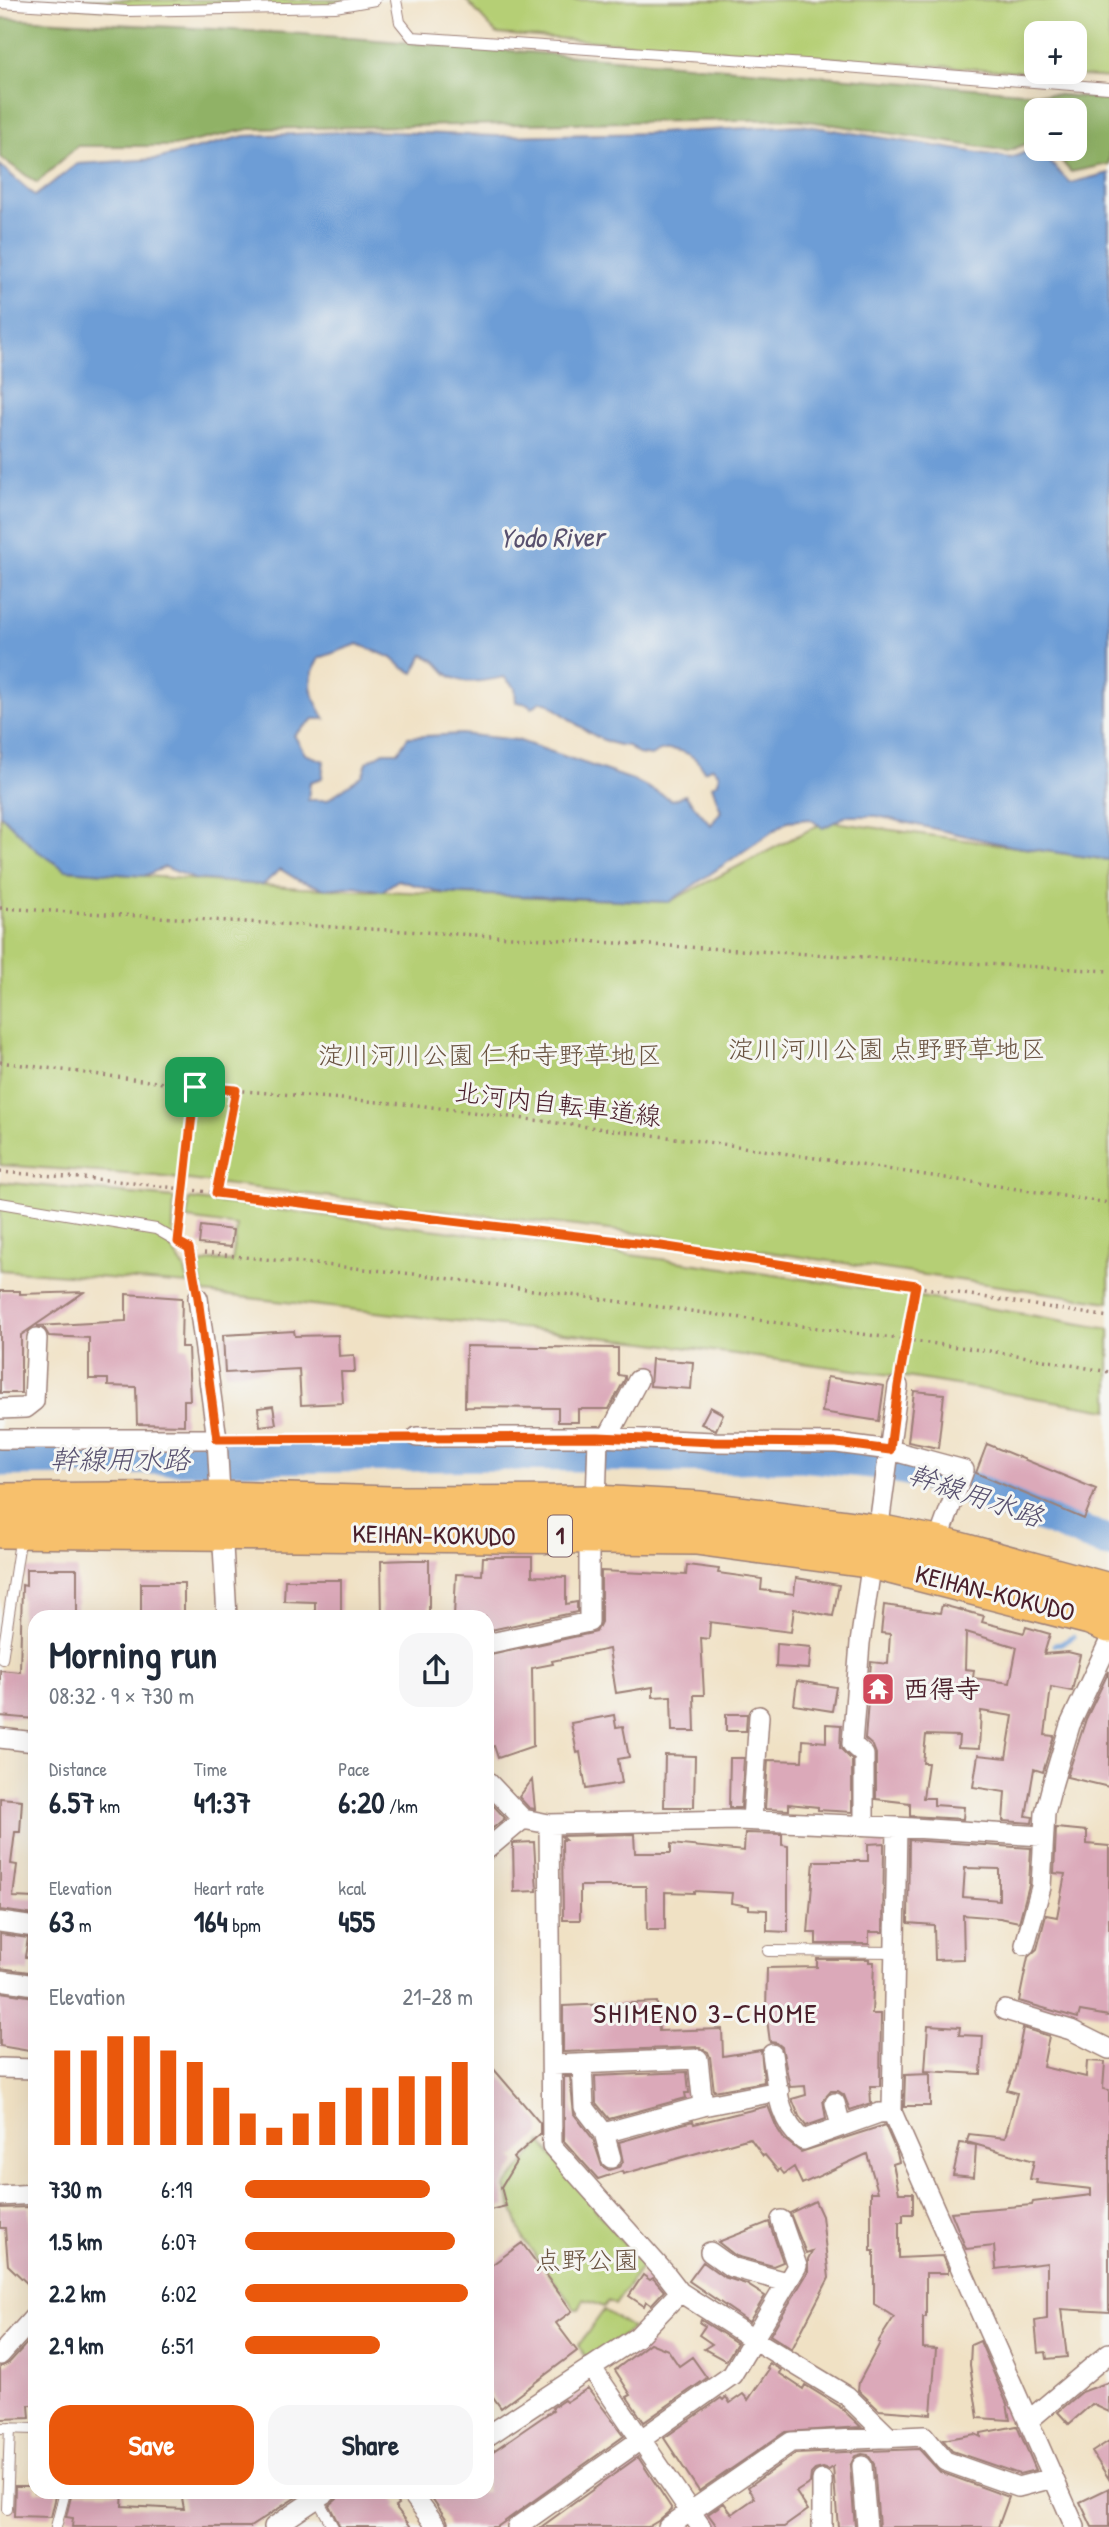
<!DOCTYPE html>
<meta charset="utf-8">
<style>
:root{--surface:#fff;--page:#f6f6f7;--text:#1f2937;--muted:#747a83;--accent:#ea580c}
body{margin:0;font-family:"Patrick Hand","Klee One",sans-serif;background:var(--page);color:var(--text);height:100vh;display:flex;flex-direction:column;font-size:26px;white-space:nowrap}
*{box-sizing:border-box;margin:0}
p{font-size:23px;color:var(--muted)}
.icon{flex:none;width:38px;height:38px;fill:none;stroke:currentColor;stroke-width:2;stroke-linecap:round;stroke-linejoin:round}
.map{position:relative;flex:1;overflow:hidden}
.sheet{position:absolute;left:28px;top:1610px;width:466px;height:889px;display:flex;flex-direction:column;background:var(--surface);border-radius:21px;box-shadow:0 7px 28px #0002}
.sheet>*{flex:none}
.buttons{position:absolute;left:1024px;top:21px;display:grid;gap:14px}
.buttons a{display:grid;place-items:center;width:63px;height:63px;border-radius:14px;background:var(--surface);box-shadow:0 7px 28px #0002;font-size:35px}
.pin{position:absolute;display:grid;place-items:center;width:60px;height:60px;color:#fff;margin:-30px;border-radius:14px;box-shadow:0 4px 10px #0006}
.round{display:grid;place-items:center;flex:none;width:74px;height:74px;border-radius:21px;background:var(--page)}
.summary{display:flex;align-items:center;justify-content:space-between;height:119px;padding:0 21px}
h1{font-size:38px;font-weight:700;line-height:52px}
.figures{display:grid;grid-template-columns:repeat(3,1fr);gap:10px;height:119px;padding:7px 21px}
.figures div{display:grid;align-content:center}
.figures b{font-size:30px;font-weight:700}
.figures small{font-size:19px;font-weight:400}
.figures p{font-size:19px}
.chart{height:196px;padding:14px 21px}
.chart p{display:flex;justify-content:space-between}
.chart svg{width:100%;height:126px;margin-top:7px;stroke:var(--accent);stroke-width:6}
.cta{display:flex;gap:14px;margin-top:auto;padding:14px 21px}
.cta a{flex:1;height:80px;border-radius:21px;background:var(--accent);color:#fff;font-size:28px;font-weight:700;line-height:80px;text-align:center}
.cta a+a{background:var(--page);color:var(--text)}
ul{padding:0 21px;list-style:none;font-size:23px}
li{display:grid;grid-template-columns:112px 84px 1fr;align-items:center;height:52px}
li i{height:18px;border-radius:9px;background:var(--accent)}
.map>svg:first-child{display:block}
.green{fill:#b5cf74;stroke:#807750;stroke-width:2;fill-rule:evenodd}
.forest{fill:#90b266;stroke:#6d6848;stroke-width:2}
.water{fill:#6d9dd6;stroke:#5c5e80;stroke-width:2;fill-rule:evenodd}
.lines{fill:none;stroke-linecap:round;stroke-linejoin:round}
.stream{stroke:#6d9dd6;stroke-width:5}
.river{stroke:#6d9dd6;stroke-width:33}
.building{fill:#dba9b9;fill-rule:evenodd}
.lane-casing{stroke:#9d8078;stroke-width:12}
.street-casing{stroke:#9d8078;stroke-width:22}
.highway-casing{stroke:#9d8078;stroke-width:38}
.path{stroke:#9d8078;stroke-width:3.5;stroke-dasharray:2 5;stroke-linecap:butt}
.lane{stroke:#fff;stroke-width:10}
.street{stroke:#fff;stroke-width:19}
.highway{stroke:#f7c06c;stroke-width:35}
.route-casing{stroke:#fff;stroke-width:14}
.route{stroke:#ea580c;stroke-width:9}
.labels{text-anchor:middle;stroke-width:6;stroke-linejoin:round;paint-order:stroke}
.shield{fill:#f6f6f2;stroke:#7e6067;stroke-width:2}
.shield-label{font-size:24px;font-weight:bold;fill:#4a1f2b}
.park-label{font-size:26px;fill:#6a5441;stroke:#f6f6f2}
.street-label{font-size:26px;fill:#4a1f2b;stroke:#f6f6f2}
.poi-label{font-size:26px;font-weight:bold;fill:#4a1f2b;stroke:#f6f6f2;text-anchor:start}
.water-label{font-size:28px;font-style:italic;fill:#58516f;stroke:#f6f6f2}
.neighbourhood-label{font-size:28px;letter-spacing:2px;fill:#4a1f2b;stroke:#f6f6f2}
</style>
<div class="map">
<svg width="1109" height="2527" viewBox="0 0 1109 2527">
<rect width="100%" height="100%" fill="#f6f6f2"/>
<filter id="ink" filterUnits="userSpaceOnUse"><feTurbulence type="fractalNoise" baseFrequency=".0143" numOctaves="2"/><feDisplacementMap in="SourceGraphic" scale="14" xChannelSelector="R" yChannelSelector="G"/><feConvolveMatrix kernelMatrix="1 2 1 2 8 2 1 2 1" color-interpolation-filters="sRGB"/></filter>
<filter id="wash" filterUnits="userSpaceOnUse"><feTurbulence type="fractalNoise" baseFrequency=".00686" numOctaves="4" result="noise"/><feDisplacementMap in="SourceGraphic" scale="28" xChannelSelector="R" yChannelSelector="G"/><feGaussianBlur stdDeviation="1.57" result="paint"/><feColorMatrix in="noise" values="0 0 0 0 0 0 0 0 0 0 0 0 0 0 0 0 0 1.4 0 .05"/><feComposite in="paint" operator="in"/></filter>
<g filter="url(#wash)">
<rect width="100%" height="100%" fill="#f0e1c4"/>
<!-- green -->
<path class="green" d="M0,0H375L335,7L127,11Z
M466,0H1109V78L497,34ZM1036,33H1074V72H1036Z
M0,814L67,870L300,888L669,902L826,821L1109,860V1302L660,1236L155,1176L0,1165Z
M0,1182L174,1198L172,1250L185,1269L188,1284L0,1270Z
M189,1199C496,1237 804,1274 1109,1329V1410L906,1377L645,1342L204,1293L197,1266L211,1260L232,1262L237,1226L187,1219Z
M541,2142L642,2266L615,2305L608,2301L604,2307L584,2299L579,2309H575L524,2240L505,2187Z
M604,2310L633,2328L589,2360L578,2346Z"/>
<!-- forest -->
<path class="forest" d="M0,18L289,33L1109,99V164L1071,172L1050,149H1074V110H1036V140L1008,151L795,119L249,129L174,146H77L37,183L0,157Z"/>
<!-- water -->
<path class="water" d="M801,125L1011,158L1036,148L1070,183L1109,173V860L1011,846L877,816H846L823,828L810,819L788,821L669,902L443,893L398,880L382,891L355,886L325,889L298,880L280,869L263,885L194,879L165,867L144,876L66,870L36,850L0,814V165L35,196L77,164L157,159L244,136L366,131L497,136L658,133ZM358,644L392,658L403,668L414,673L423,655C441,660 441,673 454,678C468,685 489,680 504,677L515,688L516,702L528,704L532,708L540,702H547C570,719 599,745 628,746L638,754L651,756C669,743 695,751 704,771L713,767L719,774L718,782L712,786L721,811L711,825L685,795L672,800L633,780L517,740L461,734L408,737L398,752H384L367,762L363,775L327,800H308L310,782L322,778L324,761L305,754L294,735L314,719H325C311,695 305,683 319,658Z"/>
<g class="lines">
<!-- stream -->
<path class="stream" d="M1054,1645L1061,1644L1073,1637"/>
<!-- river -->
<path class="river" d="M0,1460L500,1454L736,1457L800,1455L872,1462L917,1471L968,1488L1109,1542"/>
</g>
<g id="blocks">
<!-- building -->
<path class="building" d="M201,1226L233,1230L231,1247L199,1244Z
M0,1291H20V1294L84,1292L21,1335V1393H0Z
M126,1294L182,1298L181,1347H188L190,1400H184V1425L137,1424L136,1387L108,1386V1379H89V1338L49,1336L44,1328L37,1326L126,1321Z
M294,1331L295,1336L338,1335L339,1356L354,1355L355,1372H341L343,1403L301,1405L299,1369L225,1373L223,1335Z
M466,1346L618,1348V1375L625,1376V1379L609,1409H578V1422H558V1408L465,1407Z
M652,1359L693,1362L691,1389L650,1386Z
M827,1377L884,1386L879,1421L822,1412Z
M914,1391L944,1394L938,1448L908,1442Z
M273,1406L276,1424L260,1426L258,1408Z
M710,1407L723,1414L716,1430L701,1424Z
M987,1444L1096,1489L1084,1519L976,1473Z
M483,1557H532V1576L566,1577V1604L577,1602V1612L486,1631V1617H454L456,1574L482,1575Z
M411,1560H429V1617H382L381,1561Z
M687,1565L719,1569L718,1573L762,1579L761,1590L794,1594L796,1578L839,1585L833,1616L794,1609L791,1632L710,1622L709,1639L701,1638L704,1695H694L695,1731H672L671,1696L653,1697V1687L616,1693L609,1649L552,1661L553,1664L532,1668L533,1746L498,1758L494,1746L486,1749V1656L596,1632L601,1622V1571L686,1575Z
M26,1569H77V1617H35V1719L0,1716V1670L20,1672L22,1585L26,1586Z
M285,1580H341V1617H315V1602L284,1601Z
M141,1583H184V1617H141Z
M884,1605L940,1613L942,1605L984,1616L982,1622L1024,1633L1026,1627L1050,1634L1044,1654L1068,1652L1080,1655L1072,1691L1051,1687L1045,1735L1054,1736L1043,1772L1034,1769L1026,1816L1033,1817L1032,1823L1003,1821L1005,1792L973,1787L978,1755L1006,1758L1013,1716L981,1711L979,1749L958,1748L959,1736L926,1735L923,1763H928L923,1798H934V1805L964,1807L963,1819L910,1816V1803L876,1799V1754L873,1746L865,1739L871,1662L888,1664L890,1634L881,1633ZM966,1632L1017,1647L1010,1683L973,1678L974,1670L965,1669Z
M777,1644L811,1647L809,1669L776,1667Z
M1109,1671V1787L1067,1777L1086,1719Z
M797,1681L836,1687L832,1711L794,1705Z
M726,1714H747L746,1731H726Z
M614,1715L616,1727L623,1726L629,1757L618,1759L622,1783L586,1789L580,1752L577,1753L571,1723Z
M826,1724L841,1725L840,1748L852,1760V1812L818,1810V1807L789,1804V1810L765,1809L768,1760L802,1761L803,1740L826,1742Z
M665,1755L695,1756L694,1807H664Z
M730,1758H744L741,1808H729Z
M532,1780L535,1809L529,1808L519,1797Z
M0,1798L22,1800L20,1832H15L11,1864L17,1865L13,1897L35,1898V1915L0,1910Z
M486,1803L494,1806L505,1818L493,1828L486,1826Z
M1056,1828L1087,1831V1844L1109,1846V2016L1080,2011L1078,2018L1019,2001L1028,1957L1037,1949L1046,1915L1057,1917L1065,1874L1054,1873Z
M745,1833L782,1834V1845L788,1846V1932L767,1931V1910L749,1909V1906L731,1903L732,1893L694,1891V1893L665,1892V1930H647L646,1886H580V1920H563L562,1840H565L561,1836L634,1834L635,1853H671V1844L744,1851Z
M909,1840L1031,1848L1029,1885L1019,1922L1000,1918L963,1915L964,1959L935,1960L934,1925L908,1923ZM965,1868L999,1869V1900L963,1897Z
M534,1842L537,1891L514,1892L513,1843Z
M884,1843L883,1932H869V1944H816V1933H808L814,1861H868V1844Z
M0,1934L28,1938L25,1957L31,1958L29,1972L0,1968Z
M817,1959H869V1962H874L872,2014H881L880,2086H870L871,2103L850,2110L844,2095L838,2091H831L823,2100L826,2119L806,2126L799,2116L792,2099L806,2095L805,2086L790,2087L782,2047L777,2043L770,2042L766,2012L767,1968L817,1967Z
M0,1992L35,1997V2052L0,2046Z
M657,2002L659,2031L722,2029L723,2056L761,2050L764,2082L714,2091L710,2057L708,2052L698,2047L563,2052V2006Z
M928,2025L960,2027L959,2035L983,2036L981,2074L925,2071Z
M1023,2028L1049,2036L1043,2067L1086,2077L1087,2061L1105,2062L1103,2089L1109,2090V2312L1061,2309L1067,2357L1047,2359L1046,2352L1038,2353L1035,2321L1047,2319V2263L996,2269L994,2246L966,2249L951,2212L1032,2205L1033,2202L1091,2195V2189L1036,2183L1037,2180L1030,2179L1034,2161L967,2142L969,2134L1005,2138L1017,2093L1007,2090L1015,2069Z
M486,2060L540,2123V2134L513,2158L516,2162L501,2187L506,2206L486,2211Z
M687,2072L689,2093H685L686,2098L609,2119L596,2103L595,2076Z
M930,2074V2106H904L905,2075Z
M564,2077H570L574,2114L593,2139L602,2166L609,2170L619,2167L623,2162L619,2142L693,2121L694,2124L768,2106L777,2128L784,2139L801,2152L885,2125L897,2153L899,2162L893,2164L899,2193H913V2214H903V2222H899V2258L942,2256L948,2268V2273H926V2317H923V2348L936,2349L931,2414L879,2410L858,2390L859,2382L880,2343L878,2342L894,2317L874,2304V2251H871V2192H878L867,2154L802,2184L794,2167L784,2174L780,2169L778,2171L765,2155L763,2156L750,2138L623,2174L622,2171L598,2179L564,2141Z
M960,2143L976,2145L974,2177L953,2175Z
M815,2201L822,2216L829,2278L792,2349L770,2335L808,2272V2259L812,2251L806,2253L790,2213Z
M29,2207L30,2235L35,2239V2291L8,2265L5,2228H0V2208Z
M769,2222L783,2262L773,2266L736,2256L718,2242Z
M522,2243L572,2311L556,2323L577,2351L501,2408L486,2387V2269Z
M703,2262L724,2277L746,2284L765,2296L749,2322L689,2281Z
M643,2275L650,2280L653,2278L664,2291L651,2305L646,2301L644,2306L629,2296Z
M701,2320L737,2343L726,2361L704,2349L712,2344L699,2335L705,2326L700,2323Z
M29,2341H35V2405H29L30,2418L0,2419V2367L9,2363Z
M980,2341L1007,2404L1010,2420L978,2418L970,2365L971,2345Z
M650,2343L668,2350L679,2366L692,2357L707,2378L644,2422L627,2397L631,2395L615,2370Z
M769,2363L781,2370L779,2373L803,2389L805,2385L839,2406L861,2427L785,2432L699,2491L664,2438L721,2398L723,2400L726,2397L730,2403L743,2394L748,2400L769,2369L767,2368Z
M1109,2382V2412L1092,2404L1069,2424L1058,2412L1082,2392Z
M588,2388L624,2436L497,2527H449L447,2520L428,2492H486V2456L553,2410L552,2408L564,2400L566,2402Z
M1017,2426L1036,2470L1019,2474L952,2451L943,2440L975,2434L981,2437V2433Z
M1109,2441V2479L1092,2452Z
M919,2449L940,2472L1009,2497L998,2527H879L874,2464L868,2455L862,2454L855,2456L850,2466L855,2527H838L833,2467L829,2470L823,2468L815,2470L811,2474L810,2483L796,2492L808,2510L784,2527H714L716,2525L708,2514L724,2503L732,2514L755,2498L748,2487L795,2454Z
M638,2457L672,2509L658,2521L648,2527H541Z
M15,2486H35V2492H57L51,2517L14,2516Z
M1109,2488V2527H1092L1080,2502Z
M72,2492H123L122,2506L184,2509L181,2492H304L250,2527H72L73,2518L66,2517Z
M338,2492H389L398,2504L395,2506L411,2527H340L329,2505L337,2498Z"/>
</g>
</g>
<g filter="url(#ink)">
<use href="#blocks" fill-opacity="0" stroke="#9d8078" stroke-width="2"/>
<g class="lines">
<defs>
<path id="lane" d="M396,0L400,22L412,37L821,65L1109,88
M0,3L127,11L335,7L375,0
M0,1203L156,1229L189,1248L198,1298
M2,1659L21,1535
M768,1951L895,1952
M0,2428L35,2429
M317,2498L333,2527
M7,2509L10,2428
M56,2527L65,2492"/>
<path id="street" d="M198,1298L217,1439L227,1617
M0,1409L25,1408L34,1401L37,1338
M417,1437H598L714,1442L837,1443L890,1450L964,1470L937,1544
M608,1437L638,1380
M0,1439H217
M596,1503L598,1437
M878,1532L898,1386
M486,1644L589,1622V1536
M0,1738L35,1742
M486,1780L523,1819L549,1824L737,1820L897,1827L892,2112L1075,2527
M752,1820L759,1716
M549,1824L552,2146L666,2274L680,2292L753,2339L847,2396L890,2438
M864,1825V1755L852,1744L860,1643L872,1561
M897,1827L1042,1836
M486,1850L523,1819
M0,1922L35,1927
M1025,1945L1041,1887L1045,1813L1053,1782L1070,1725L1109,1642
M0,1980L35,1985
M1005,2010L1071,2030L1109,2049
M772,2054C777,2084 777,2120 803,2140L879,2113L892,2112
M582,2064L584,2107L604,2133L611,2158
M552,2065L698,2059L703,2106
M0,2068L35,2069
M835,2103L841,2126
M604,2133L703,2106L779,2091
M0,2196L35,2194
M710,2252L731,2267L786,2282
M0,2355L35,2316
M591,2367L701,2527
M1028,2421L1109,2353
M486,2437L637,2337L680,2292
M862,2466L867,2527
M411,2492L437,2527
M274,2527L326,2492
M517,2527L732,2375L797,2266L781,2220
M668,2527L791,2442L924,2436L945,2461L1018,2487L1053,2478
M822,2527V2480"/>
<path id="highway" d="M0,1501L221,1499L392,1504L596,1503L701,1509L878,1532L937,1544L1109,1591
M0,1530L696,1537L867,1560L1090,1617L1109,1625"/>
</defs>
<!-- lane casing -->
<use href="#lane" class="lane-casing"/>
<!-- street casing -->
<use href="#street" class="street-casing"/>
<!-- highway casing -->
<use href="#highway" class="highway-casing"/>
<!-- path -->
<path class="path" d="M0,908L1109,971
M0,1062L195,1087L416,1105L730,1145L1109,1203
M0,1172L108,1180L661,1246L1109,1317
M216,1193L236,1090
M180,1229L195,1087
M204,1253L414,1274L1011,1354L1109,1372
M901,1369L916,1285
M233,1438H400"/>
<!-- lane -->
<use href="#lane" class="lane"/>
<!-- street -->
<use href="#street" class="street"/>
<!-- highway -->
<use href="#highway" class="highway"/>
</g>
</g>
<g class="lines" filter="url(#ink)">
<defs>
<path id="route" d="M195,1087L236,1090L216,1193L661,1246L916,1285L898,1386L890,1450L837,1443L714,1442L598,1437L217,1439L198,1298L189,1248L178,1242Z"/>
</defs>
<!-- route casing -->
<use href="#route" class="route-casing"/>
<!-- route -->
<use href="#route" class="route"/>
</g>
<!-- icons -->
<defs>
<symbol id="temple-square" viewBox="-11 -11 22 22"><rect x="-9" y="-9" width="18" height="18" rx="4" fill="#d1495b" stroke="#f6f6f2"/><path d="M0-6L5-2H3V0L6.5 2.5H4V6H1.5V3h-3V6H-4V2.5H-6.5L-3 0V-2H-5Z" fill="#fff"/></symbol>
</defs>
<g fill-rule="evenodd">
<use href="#temple-square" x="859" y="1670" width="38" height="38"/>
</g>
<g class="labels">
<!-- shield labels -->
<rect class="shield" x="548" y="1515.5" width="24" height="41" rx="5"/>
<g class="shield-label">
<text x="560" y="1544">1</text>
</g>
<!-- park labels -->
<g class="park-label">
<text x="887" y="1058">淀川河川公園 点野野草地区</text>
<text x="490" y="1064">淀川河川公園 仁和寺野草地区</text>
<text x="587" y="2269">点野公園</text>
</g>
<!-- street labels -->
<g class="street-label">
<text transform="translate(558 1104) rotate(7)" y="9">北河内自転車道線</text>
<text transform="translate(434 1535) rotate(1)" y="9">KEIHAN-KOKUDO</text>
<text transform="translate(995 1593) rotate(14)" y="9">KEIHAN-KOKUDO</text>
</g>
<!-- poi labels -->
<g class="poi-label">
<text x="903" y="1698">西得寺</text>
</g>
<!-- water labels -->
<g class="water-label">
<text transform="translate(552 537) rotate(-1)" y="10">Yodo River</text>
<text x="120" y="1469">幹線用水路</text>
<text transform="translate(976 1495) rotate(19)" y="10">幹線用水路</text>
</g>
<!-- neighbourhood labels -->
<g class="neighbourhood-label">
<text x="706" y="2023">SHIMENO 3-CHOME</text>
</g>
</g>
</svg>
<div class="buttons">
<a>+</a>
<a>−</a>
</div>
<div class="pin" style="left:195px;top:1087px;background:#1e9e55"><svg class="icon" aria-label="arrive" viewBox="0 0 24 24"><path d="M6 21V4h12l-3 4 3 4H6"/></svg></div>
<section class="sheet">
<div class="summary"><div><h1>Morning run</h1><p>08:32 · 9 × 730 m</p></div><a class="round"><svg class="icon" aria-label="share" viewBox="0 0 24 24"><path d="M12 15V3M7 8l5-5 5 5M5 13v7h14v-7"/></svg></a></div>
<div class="figures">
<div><p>Distance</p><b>6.57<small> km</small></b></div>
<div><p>Time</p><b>41:37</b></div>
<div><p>Pace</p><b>6:20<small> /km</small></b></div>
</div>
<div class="figures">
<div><p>Elevation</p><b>63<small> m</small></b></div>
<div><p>Heart rate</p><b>164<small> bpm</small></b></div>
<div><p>kcal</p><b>455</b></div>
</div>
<div class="chart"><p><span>Elevation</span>21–28 m</p>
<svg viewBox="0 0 160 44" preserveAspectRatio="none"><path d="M5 44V11M15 44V11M25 44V6M35 44V6M45 44V11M55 44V15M65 44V24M75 44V33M85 44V38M95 44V33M105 44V29M115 44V24M125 44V24M135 44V20M145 44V20M155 44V15"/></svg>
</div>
<ul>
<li><b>730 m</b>6:19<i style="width:81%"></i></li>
<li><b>1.5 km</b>6:07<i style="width:92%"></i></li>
<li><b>2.2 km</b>6:02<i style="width:98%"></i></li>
<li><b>2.9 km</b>6:51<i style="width:59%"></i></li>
</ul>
<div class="cta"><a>Save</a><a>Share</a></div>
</section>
</div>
